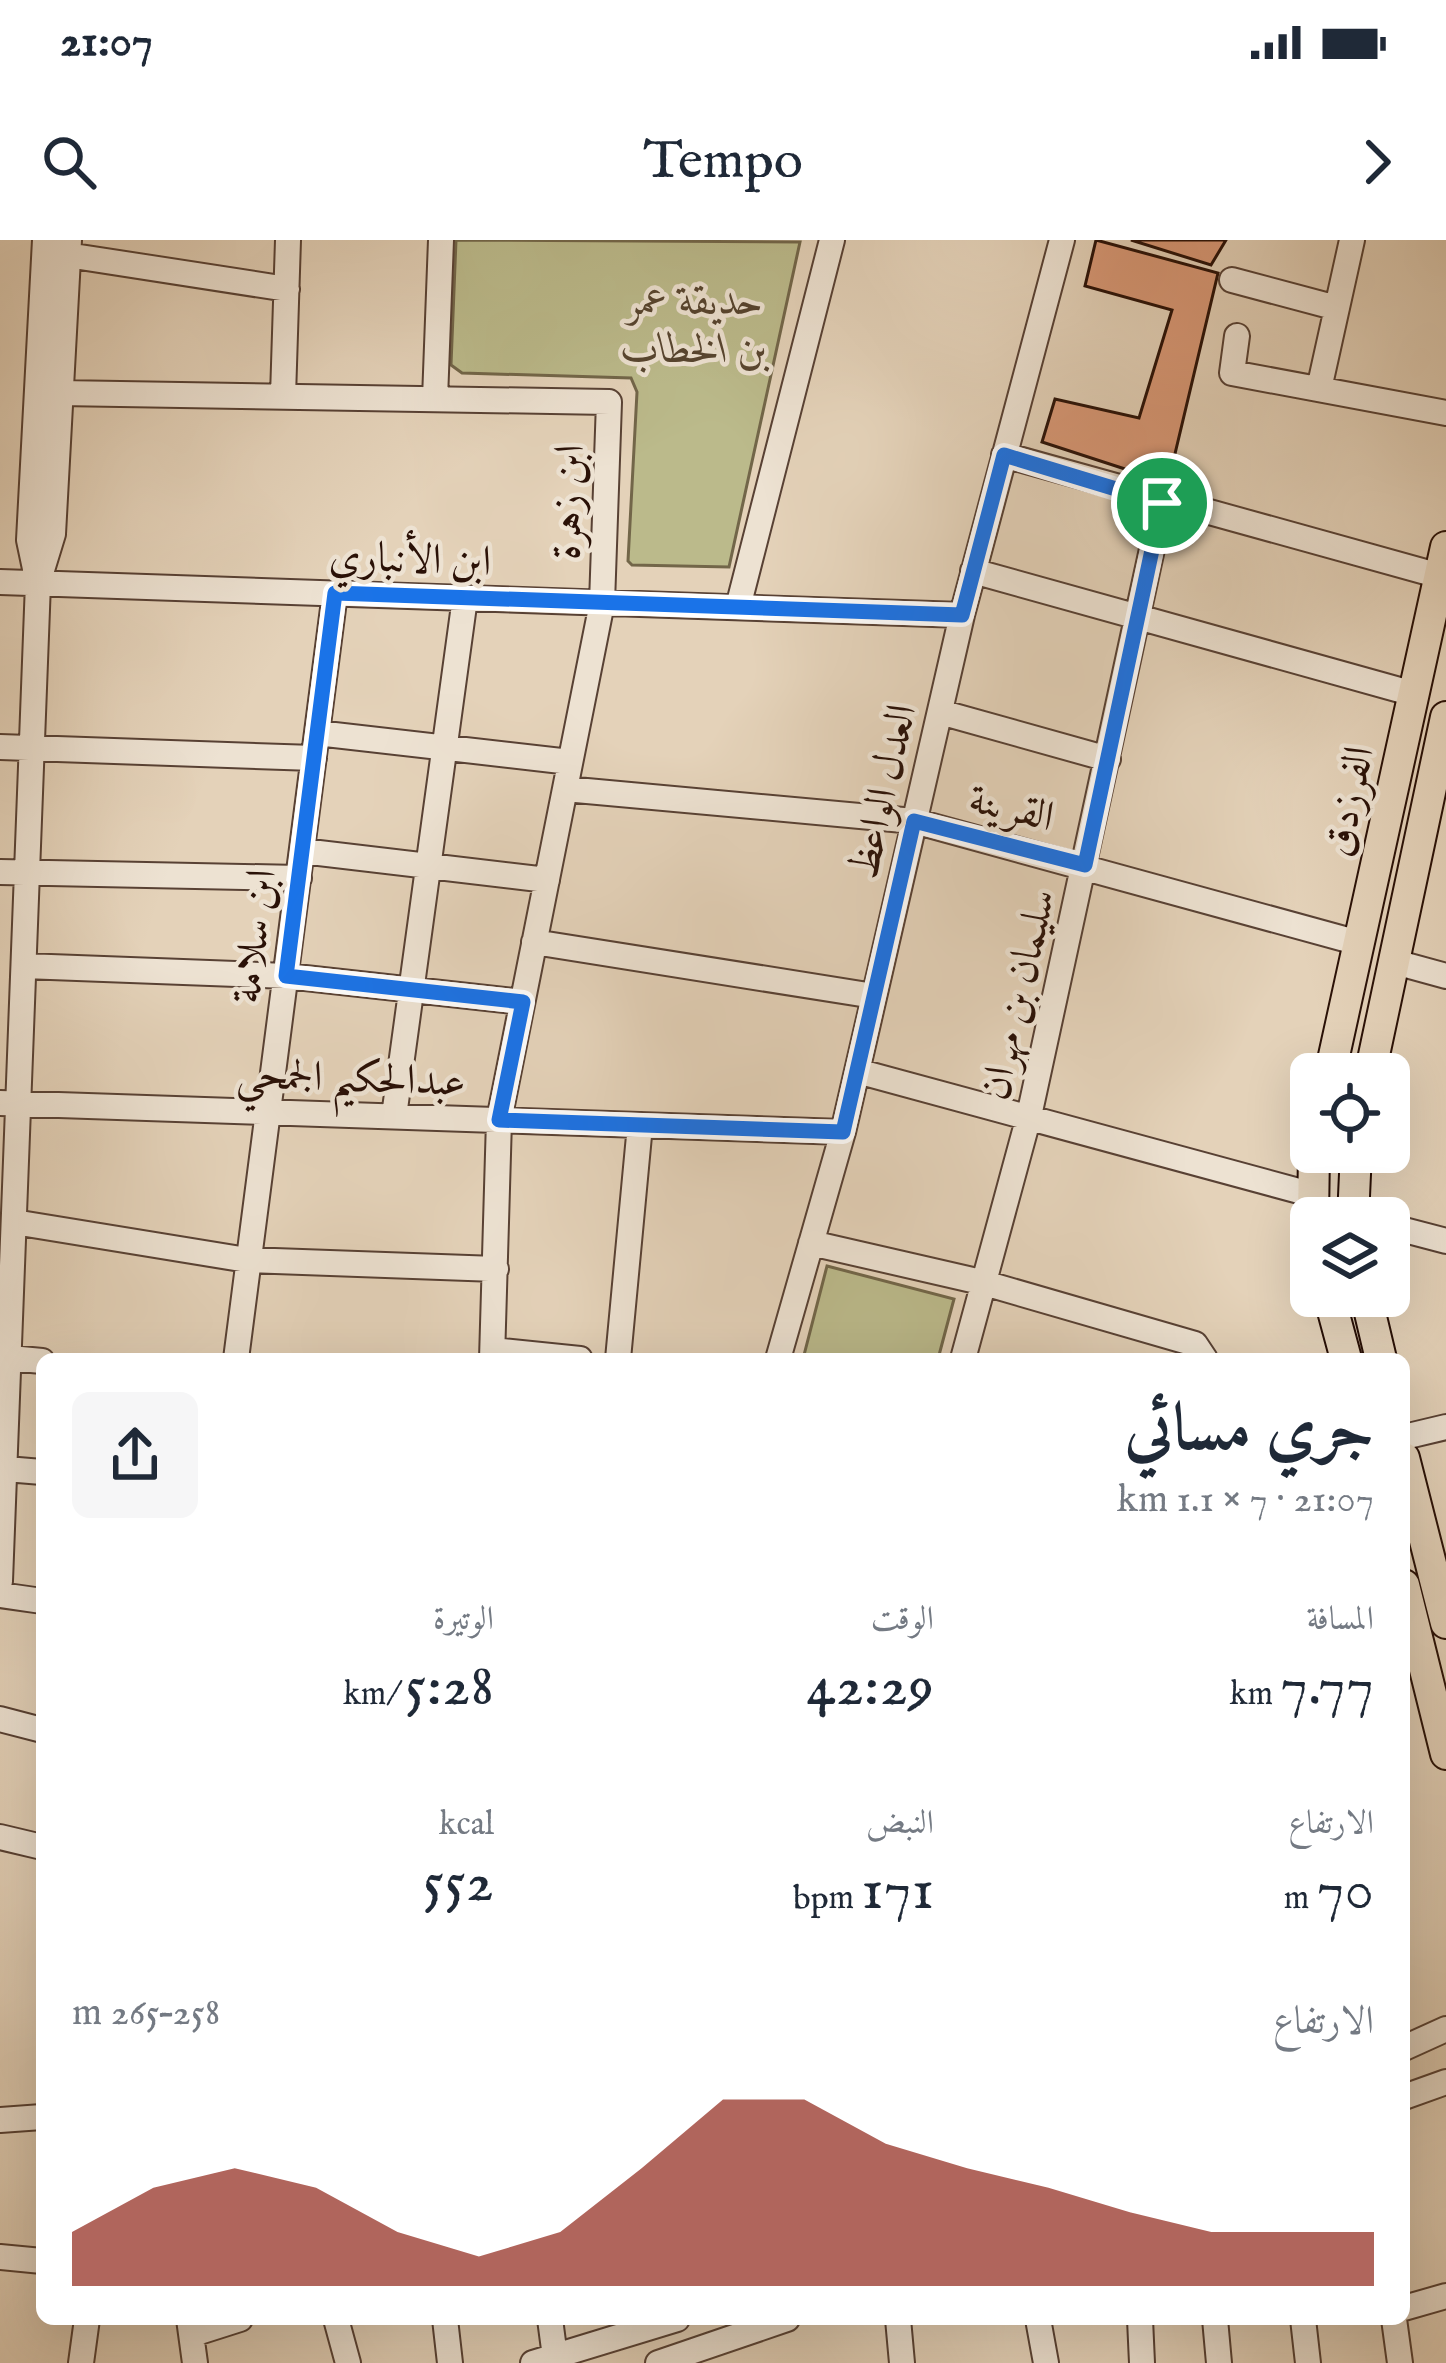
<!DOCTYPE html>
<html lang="ar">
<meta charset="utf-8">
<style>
:root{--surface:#fff;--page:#f6f6f7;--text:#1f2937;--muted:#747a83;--accent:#8f2418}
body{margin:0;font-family:"IM FELL English",Amiri,serif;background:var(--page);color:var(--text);direction:rtl;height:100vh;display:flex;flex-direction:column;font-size:45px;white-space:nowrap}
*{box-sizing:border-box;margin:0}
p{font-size:39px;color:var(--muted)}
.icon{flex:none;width:66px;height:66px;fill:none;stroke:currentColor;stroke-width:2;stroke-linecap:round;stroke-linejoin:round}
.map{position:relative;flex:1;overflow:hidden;direction:ltr}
.details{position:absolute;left:36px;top:1113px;width:1374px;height:972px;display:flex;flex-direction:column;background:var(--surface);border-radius:18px;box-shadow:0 12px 48px #0002;direction:rtl}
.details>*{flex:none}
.fabs{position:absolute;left:1290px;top:813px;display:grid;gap:24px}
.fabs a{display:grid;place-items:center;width:120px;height:120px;border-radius:18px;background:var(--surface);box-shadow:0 12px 48px #0002;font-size:60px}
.pin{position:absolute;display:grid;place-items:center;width:102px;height:102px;color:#fff;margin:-51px;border:6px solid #fff;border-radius:50%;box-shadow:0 3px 12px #0007}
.round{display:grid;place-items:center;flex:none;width:126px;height:126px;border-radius:18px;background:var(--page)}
.overview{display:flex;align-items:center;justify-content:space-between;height:204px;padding:0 36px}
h1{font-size:66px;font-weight:600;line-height:90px}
.stats{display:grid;grid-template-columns:repeat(3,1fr);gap:18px;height:204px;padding:12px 36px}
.stats div{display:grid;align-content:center}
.stats b{font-size:60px;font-weight:600}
.stats small{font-size:33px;font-weight:400}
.stats p{font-size:33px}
.chart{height:336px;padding:24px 36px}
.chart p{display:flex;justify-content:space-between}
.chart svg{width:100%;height:216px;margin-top:12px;fill:var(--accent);opacity:.7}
.status{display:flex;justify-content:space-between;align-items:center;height:84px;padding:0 60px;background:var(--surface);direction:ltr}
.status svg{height:33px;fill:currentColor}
header{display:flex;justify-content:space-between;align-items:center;height:156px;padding:0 36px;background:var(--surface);font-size:54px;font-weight:600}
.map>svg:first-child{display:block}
.green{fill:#bbba8b;stroke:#726649;stroke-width:3}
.building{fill:#d89876;stroke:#2a1107;stroke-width:3}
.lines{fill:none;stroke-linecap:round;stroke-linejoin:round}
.minor-casing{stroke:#584134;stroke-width:28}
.major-casing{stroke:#2a1107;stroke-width:34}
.minor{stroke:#ede2d2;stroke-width:24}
.major{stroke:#e4d2b9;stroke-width:30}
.route-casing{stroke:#fff;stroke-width:24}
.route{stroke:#1a73e8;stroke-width:15}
.labels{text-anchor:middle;stroke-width:9;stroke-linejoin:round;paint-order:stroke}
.park-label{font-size:42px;font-style:italic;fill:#56442f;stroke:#ede2d2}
.street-label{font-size:42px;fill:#2a1107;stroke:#ede2d2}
</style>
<div class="status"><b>21:07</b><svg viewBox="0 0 49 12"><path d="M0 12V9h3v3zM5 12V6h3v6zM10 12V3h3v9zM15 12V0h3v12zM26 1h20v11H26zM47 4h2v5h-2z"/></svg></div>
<header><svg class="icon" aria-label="forward" viewBox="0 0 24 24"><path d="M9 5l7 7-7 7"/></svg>Tempo<svg class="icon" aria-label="search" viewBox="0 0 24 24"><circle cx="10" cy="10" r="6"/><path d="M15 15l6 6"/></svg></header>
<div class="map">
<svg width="1446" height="2123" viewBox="0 0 1446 2123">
<rect width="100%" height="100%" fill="#e4d2b9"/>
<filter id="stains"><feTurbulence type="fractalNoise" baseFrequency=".00167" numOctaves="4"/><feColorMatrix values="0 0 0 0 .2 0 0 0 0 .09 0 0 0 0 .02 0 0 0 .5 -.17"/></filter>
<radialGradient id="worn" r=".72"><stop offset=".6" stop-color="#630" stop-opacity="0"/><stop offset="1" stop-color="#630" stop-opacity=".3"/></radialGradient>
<!-- green -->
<path class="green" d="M456,0L800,2L729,327L632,325L628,321L637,152L631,138L462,133L451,125Z
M827,1026L954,1059L938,1119H803Z"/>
<!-- building -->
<path class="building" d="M1096,0L1218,33L1168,243L1042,202L1055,159L1139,178L1172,70L1085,46Z
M1131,0H1226L1211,25Z"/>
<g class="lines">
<defs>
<path id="minor" d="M67,15L287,49
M1232,40L1337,68
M1237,96L1232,133L1446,173
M1319,149L1352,0
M60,153L609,162L602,363L499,880L492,1119
M283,156L288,0
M435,159L441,0
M1004,215L1440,336
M973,331L1414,454
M37,338L29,300L45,0
M0,342L962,375
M738,367L832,0
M940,472L1108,519
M317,493L570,522
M0,507L314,518
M565,549L914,581L1359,703
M302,611L547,640
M0,632L299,638
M534,702L874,756
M1395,722L1446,736
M24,726L287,736L522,762
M857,831L1310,954
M0,863L843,892
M394,876L465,358
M14,982L247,1020L496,1029
M1389,986L1446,1001
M811,1003L981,1042L1195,1104L1205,1119
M493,1110L580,1119
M10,1118L42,1121
M236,1119L335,353
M618,1119L640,885
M778,1119L843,892L962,375L1062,0
M963,1119L1029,876L1162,263
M1404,1197L1446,1187
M6,1229L42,1232
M0,1341L38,343L53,294L69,0
M0,1355L42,1361
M0,1479L42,1490
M0,1597L42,1607
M1404,1808L1446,1789
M1404,1857L1446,1842
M0,1880L42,1877
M0,2017L42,2021
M1404,2068L1446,2056
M189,2079L195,2123
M336,2079L348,2123
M445,2079L450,2123
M550,2079L555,2117
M898,2079L902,2123
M1038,2079L1046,2123
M1140,2079L1142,2123
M1215,2079L1219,2123
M1303,2079L1308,2123
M1394,2079L1400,2123
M193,2094L240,2079
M81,2123L87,2079
M533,2123L677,2079
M658,2123L787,2079"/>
<path id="major" d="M1330,834L1446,307
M1370,834L1446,477
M1313,978L1314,912
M1353,978L1356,912
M1329,1056L1346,1119
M1366,1056L1381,1119
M1404,1218L1446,1383
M1404,1345L1446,1514"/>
</defs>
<!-- minor casing -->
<use href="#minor" class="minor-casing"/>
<!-- major casing -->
<use href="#major" class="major-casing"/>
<!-- minor -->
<use href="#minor" class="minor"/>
<!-- major -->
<use href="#major" class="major"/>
</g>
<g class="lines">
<defs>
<path id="route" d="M1004,215L1162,263L1085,625L914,581L843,892L499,880L523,762L286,736L335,353L962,375Z"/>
</defs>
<!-- route casing -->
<use href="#route" class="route-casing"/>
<!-- route -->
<use href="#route" class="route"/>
</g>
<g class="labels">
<!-- park labels -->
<g class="park-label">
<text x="695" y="74">حديقة عمر<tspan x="695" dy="48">بن الخطاب</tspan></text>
</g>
<!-- street labels -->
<g class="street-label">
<text transform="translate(566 262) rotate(-88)" y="15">ابن زهرة</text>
<text transform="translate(410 317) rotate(2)" y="15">ابن الأنباري</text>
<text transform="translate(881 551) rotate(-77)" y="15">العدل الواعظ</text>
<text transform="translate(1347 561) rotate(-78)" y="15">الفرزدق</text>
<text transform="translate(1012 566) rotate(14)" y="15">القرينة</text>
<text transform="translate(252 696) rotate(-83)" y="15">ابن سلامة</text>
<text transform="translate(1016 754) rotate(-77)" y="15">سليمان بن مهران</text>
<text transform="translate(351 836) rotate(2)" y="15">عبدالحكيم الجمحي</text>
</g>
</g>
<rect width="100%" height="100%" filter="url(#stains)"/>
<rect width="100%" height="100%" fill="url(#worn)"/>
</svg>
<div class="fabs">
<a><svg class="icon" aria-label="locate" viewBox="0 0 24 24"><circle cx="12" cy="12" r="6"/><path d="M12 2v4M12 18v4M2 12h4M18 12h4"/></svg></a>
<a><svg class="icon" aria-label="layers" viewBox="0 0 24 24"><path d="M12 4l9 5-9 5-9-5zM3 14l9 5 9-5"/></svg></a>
</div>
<div class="pin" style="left:1162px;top:263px;background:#1e9e55"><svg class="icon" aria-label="arrive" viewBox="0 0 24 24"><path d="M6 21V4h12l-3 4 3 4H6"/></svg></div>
<section class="details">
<div class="overview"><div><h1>جري مسائي</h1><p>21:07 · 7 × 1.1 km</p></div><a class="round"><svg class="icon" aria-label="share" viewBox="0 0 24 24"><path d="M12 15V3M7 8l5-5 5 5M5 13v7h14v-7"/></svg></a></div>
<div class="stats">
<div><p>المسافة</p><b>7.77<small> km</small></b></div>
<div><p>الوقت</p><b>42:29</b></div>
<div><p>الوتيرة</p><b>5:28<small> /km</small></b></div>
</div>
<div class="stats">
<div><p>الارتفاع</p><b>70<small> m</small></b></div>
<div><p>النبض</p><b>171<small> bpm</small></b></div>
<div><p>kcal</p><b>552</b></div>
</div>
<div class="chart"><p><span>الارتفاع</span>258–265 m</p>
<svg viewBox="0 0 160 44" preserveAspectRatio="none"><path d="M0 44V33L10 24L20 20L30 24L40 33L50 38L60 33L70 20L80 6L90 6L100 15L110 20L120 24L130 29L140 33L150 33L160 33V44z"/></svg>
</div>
</section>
</div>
